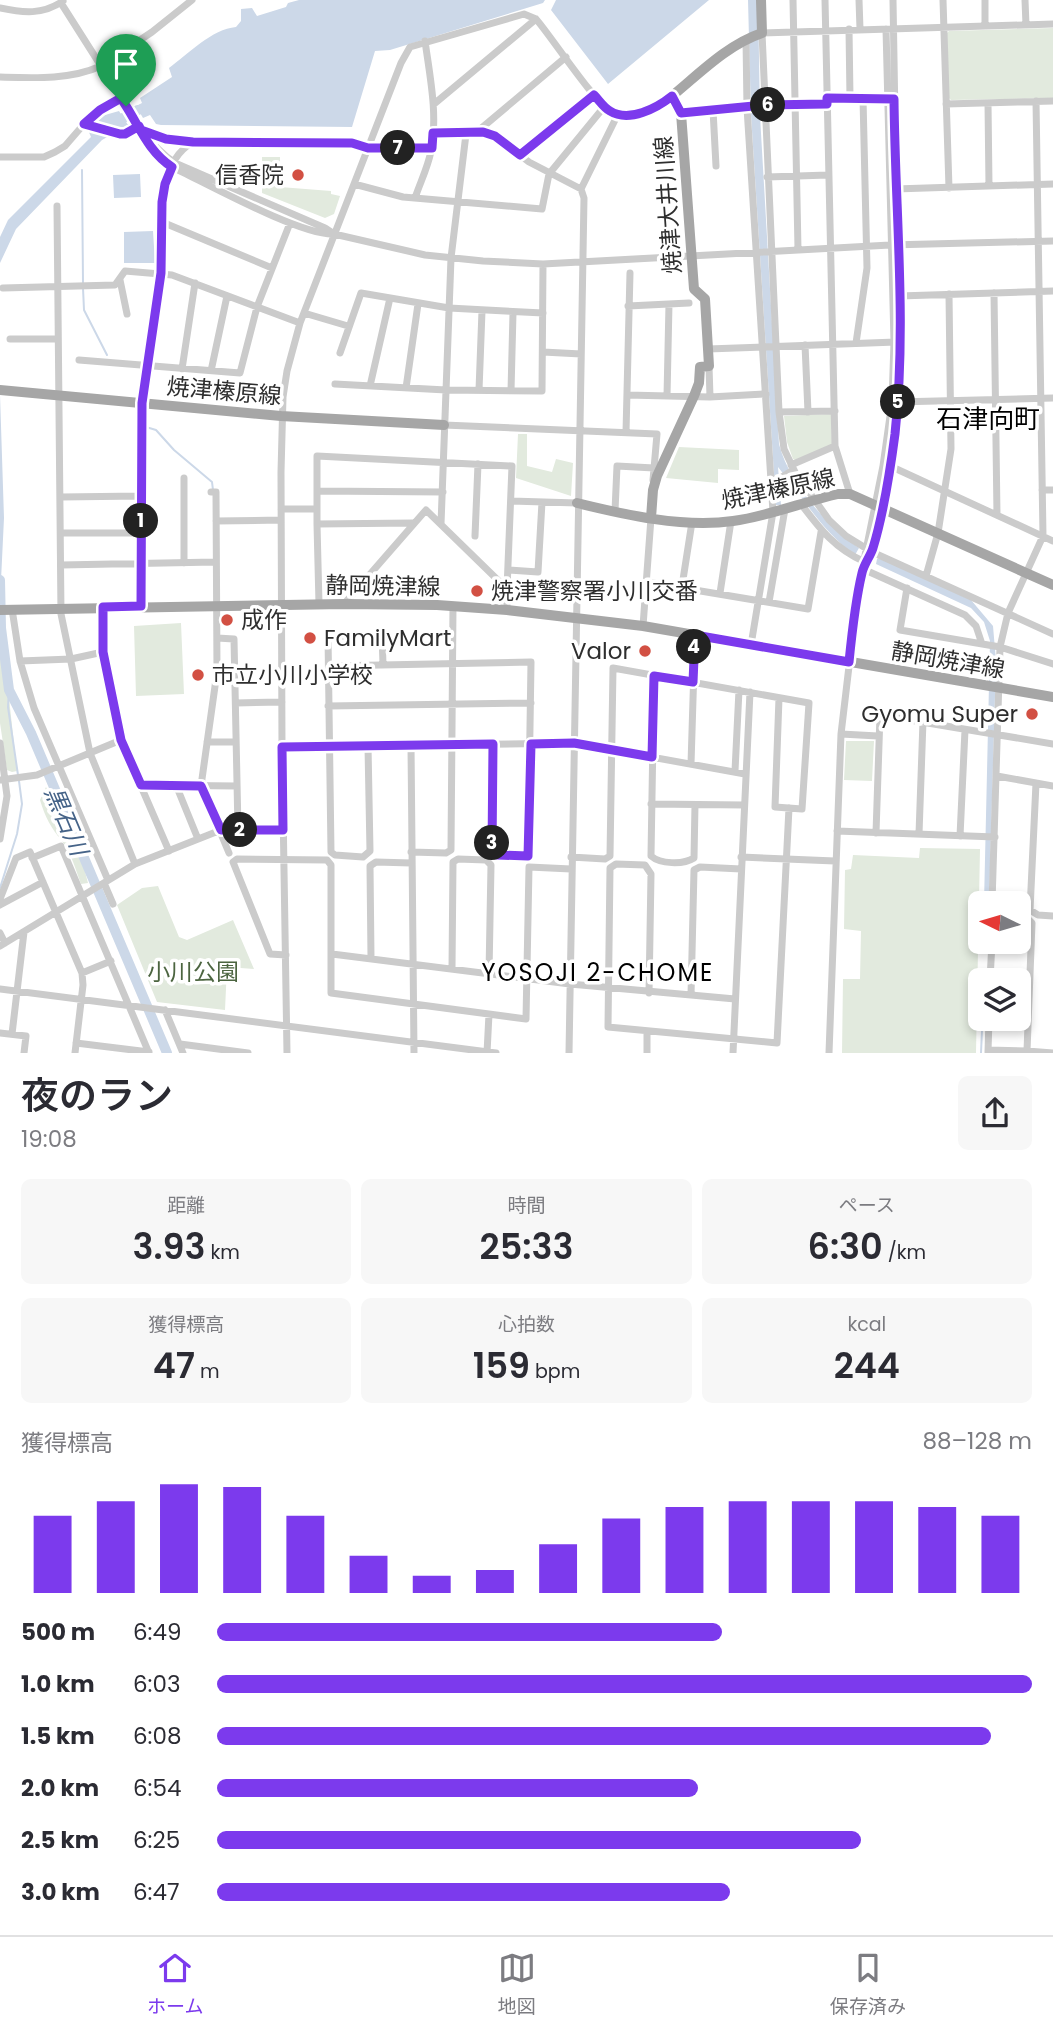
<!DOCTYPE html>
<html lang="ja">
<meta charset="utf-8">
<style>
:root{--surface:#fff;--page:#f7f7f7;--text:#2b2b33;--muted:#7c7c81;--line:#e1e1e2;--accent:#7c3aed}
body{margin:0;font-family:Poppins,"Noto Sans JP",sans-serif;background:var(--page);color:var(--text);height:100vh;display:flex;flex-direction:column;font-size:26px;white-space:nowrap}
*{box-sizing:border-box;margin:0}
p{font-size:23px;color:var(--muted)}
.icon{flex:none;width:38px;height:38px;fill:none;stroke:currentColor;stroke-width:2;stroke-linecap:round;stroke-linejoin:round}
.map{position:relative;height:1053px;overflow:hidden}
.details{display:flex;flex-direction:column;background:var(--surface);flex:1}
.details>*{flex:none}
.needle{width:46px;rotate:275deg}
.controls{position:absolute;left:968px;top:891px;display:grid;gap:14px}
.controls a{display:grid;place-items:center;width:63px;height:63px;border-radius:10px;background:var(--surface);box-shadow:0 4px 10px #0003;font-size:35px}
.pin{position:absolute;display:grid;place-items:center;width:60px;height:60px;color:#fff;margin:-72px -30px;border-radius:50% 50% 50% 0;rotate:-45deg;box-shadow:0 0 7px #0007}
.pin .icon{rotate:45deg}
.km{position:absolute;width:35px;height:35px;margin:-18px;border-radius:50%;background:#222;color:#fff;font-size:19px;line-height:35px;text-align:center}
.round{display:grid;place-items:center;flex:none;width:74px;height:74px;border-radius:10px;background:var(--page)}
.headline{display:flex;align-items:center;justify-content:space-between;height:119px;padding:0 21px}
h1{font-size:38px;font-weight:600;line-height:52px}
.stats{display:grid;grid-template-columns:repeat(3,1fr);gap:10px;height:119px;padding:7px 21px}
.stats div{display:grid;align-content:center;border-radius:10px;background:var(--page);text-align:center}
.stats b{font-size:35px;font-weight:600}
.stats small{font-size:19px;font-weight:400}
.stats p{font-size:19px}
.chart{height:196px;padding:14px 21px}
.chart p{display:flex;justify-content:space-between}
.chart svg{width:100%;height:126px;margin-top:7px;stroke:var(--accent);stroke-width:6}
ul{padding:0 21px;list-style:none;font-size:23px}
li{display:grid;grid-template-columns:112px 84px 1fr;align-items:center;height:52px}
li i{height:18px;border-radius:9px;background:var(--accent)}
.tab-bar{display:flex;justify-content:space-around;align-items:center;height:98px;border-top:2px solid var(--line);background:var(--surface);font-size:19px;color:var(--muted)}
.tab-bar a{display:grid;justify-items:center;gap:4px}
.tab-bar .on{color:var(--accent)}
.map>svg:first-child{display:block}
.green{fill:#e2eade}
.water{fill:#ccd8e8}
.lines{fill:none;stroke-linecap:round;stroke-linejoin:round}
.stream{stroke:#ccd8e8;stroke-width:2}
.river{stroke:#ccd8e8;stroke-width:10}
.minor{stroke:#cbcbcb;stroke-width:7}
.major{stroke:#a6a6a6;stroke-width:10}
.route-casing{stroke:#fff;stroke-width:14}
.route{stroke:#7c3aed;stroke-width:9}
.poi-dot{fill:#d25043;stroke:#fff;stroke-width:2.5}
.labels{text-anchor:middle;stroke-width:7;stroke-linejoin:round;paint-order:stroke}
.poi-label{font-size:23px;fill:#2e2e2e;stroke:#fff;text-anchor:start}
.street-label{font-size:23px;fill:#2e2e2e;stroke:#fff}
.park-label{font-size:23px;fill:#4c6540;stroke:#fff}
.water-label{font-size:24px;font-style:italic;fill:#456388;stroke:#fff}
.neighbourhood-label{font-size:24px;letter-spacing:2px;fill:#000;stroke:#fff}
.quarter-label{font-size:26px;fill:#000;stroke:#fff}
</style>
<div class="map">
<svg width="1053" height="1053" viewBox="0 0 1053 1053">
<rect width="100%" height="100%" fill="#fff"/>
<!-- green -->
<path class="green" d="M1053,28V98L951,100L948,97L947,33L949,31Z
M262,157H280V187L331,191V194L340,196L334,214L325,218L262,193Z
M831,414L832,445L795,460L793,459L787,442L784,416Z
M518,434H527V466L552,472L556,459L573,463L571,496L516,478Z
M679,447L739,450V470L718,469V483L666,478Z
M181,623L184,694L136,696L134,626Z
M0,641L5,662L17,771L12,772L7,770L0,723Z
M846,741H874L872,781L844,780Z
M46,787L84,868L88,883L81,884C76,871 71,852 62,841C51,828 45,817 40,800Z
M920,848L980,849L976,1053H842L843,979H860L861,931L844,929L845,870L851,869L853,855L919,858Z
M158,886L179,937L187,940L233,920L254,969L227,967L225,1010L157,1002L117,905L142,888Z"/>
<!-- water -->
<path class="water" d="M299,0H545L543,3L390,50L375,51L352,127L161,125L156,124L150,115L143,118L136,106L142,103L140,98L172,77L169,68C188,54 212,29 236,27L241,21V9L252,8L257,16L286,7L288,3Z
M556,0H709L608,84L551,10Z
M748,0H758L760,116L779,444C789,483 826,525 859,548L855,555C823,532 803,498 778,467L781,505H776L751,115Z
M119,111L128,125L102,140L16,229L0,263V237L8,220L91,137L88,130L105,115Z
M140,174L141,197L114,198L113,175Z
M153,231L155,263H124V232Z
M0,395L4,518L0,601Z
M880,558L971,600L993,626L996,661L989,903H984L990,641L984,622L971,608L876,564L877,559Z"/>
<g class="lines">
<!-- stream -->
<path class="stream" d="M82,170L83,283
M83,288L84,310L107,355
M146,427L156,430L174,450L212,482L213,490
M9,690L8,707L18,775
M0,888L17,834L22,804L19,781
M981,1053L982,1030"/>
<!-- river -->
<path class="river" d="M112,124L138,110
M0,580L1,628L9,690L31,733L167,1053"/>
<!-- minor -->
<path class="minor" d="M793,0L798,249
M825,0L835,446L850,494
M859,0L860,29
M943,0L949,188
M985,0V26
M1025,0L1026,25
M61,3L101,66L152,32L192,0
M0,8C23,13 43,15 63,1
M1053,24L762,33L779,412L784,449L795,472L829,520L846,536L872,552L1053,634
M849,29L850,98
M746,39L747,108L773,512L751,645
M0,77C33,78 70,80 101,66C121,98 143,142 175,163L325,228L334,234L425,255L483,261L543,264L890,245L1053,241
M827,98L893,99
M988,103L989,186
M434,104L536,19
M946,104L1053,101
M713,110L716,166
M681,113L764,105L827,104
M84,124L120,134H125L139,126
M478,131L566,57
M143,133C148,148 159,159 172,167C206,183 301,236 334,234
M148,133L166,139L193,142L352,143L368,148L401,63L410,47L524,14L536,19C551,36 596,105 612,112C631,122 658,107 672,96
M433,133L467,134L477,131L495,136L529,162L581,189L618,114
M520,154L594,95
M0,157H44L55,152L65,146L91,116L121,98
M767,177L828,175
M354,184L403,197L542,209L549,174L604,107
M895,189L1053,184
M415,198C420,183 428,167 431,151C438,115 430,77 425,41
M57,206L61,614L90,753L135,864
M162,222L272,268
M120,280L127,314
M3,288L115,285L125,271L172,275L300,323
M994,293L997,515
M899,296L1053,291
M628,306L689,303
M304,313L348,326
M10,339H58
M856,343L867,268L863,98
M805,345L808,412
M708,349L896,342
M543,352L581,354
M340,353L361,293L449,308L543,313
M79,360L240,373L257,307L290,223
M709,366L710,397
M182,369L195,283
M211,371L227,296
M335,384L446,390L542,391L543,264
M370,386L390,298
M406,388L418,304
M479,390L482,311
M511,391L513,313
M627,395L710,397L766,394
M667,396L669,304
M896,402L1053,398
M779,412L835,411
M444,425L657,434L653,480
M626,432L630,273
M791,465L835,446
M890,466L1053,541
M184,478V563
M771,479H779L793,470
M1042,490H1053
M317,491L443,492
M211,492H216L217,672L201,786L229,853
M61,497L141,496
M511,501L577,503
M801,504C820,529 835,549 865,562
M281,509H317
M615,511L617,466L654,468
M216,521L281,520
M317,524V456L512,466L507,589
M441,524L451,258L466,134
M61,533H141
M475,536L478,464
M870,555L890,467L898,402L899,356L893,0
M61,565L215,562
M863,569L965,615L976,626L982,644
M509,570L538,572L542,502
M926,576L938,533L951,449L949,294
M647,582L808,609L821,532
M682,586L692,522
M907,588L900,630L1000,647L1053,664
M720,593L731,521
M769,602L785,509
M319,604L317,524L413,523
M344,604L426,510L507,589V610
M141,606C141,539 138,471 142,404C146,359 158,316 161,272C164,235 153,164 192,143
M103,607V652L121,740L169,851
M12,609L20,661L34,708L108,880
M643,626L651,518
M217,638L234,639L238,830
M20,661L71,659L103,652
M329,666L531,662L528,856L497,855L492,852L493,744
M654,676L651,856C660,864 683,865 694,858L695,805
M236,703L282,702
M328,706L531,703
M841,734L878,736
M207,742H236
M0,743L7,796L0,839
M411,745L414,1053
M368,746L370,851L363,857L335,855L331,852L328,636H382L383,664
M282,747L281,472L283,397L287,371L300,323L368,148H432
M691,764L695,635
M735,771L739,690
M997,776L1053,786
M0,780L37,775L121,740
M1036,783L1030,910L1038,915L1053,916
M141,785L237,786
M176,785L198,839
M651,804L744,805
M837,831L995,837
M876,833L880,715L1053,744
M919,834L923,721
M960,836L965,730
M411,852L446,853L451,850L453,606
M571,857L605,859L610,856L613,668L809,703L802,809L775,807L779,698
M741,857L835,861
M32,858L61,846L149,1053
M104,883L113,904
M0,899L16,858L30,852L82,973L83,985L75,1053
M992,903L1000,647L1008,613L1043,536L1036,101
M0,905L43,882
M1018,917H1026L1032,923L1027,1051L1053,1053
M0,933L5,943
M0,946L135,864L221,830H283
M332,954L570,984L735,999
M286,955L270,954L233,862L237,859L327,860L331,865V993L526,1019L529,867L571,869
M371,958L370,866L376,862L411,863
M452,968L453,862L458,859L486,860L491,865L489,973
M82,973L111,961
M990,980L992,942
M0,989L496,1053
M649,993L651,874L645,865L616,864L610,868L608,1027L777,1043L789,808
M691,995L694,870L700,867L741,869
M165,1010L183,1053
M0,1033L26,1036L24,1053
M12,1034L24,932
M76,1043L149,1052
M180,1044L248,1053
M988,1050L1027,1051
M988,1052L989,1018
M287,1053L282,747L574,743L745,774
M487,1053L489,1014
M569,1053L584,198L581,189
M647,1053V1032
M733,1053L750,692
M829,1053L841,734L858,590L883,466L892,402L894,342L886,29"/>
<!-- major -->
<path class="major" d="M0,390L281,416L444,425
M577,503C626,515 683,528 733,521C769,516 803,502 838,494H850L1053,585
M651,518L653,490L657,476L694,396L699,383L700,367L709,366L705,299L694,289L681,113L672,96C700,73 727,45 762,33L761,0
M0,610L344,604L437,605L507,610L643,626L1053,697"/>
</g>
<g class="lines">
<defs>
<path id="route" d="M126,106C140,128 149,152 172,167L165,184L162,202L161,273L142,403L141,606L103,607V652L121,740L141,785L201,786L221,830H283L282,747L493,744L492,852L497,855L528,856L531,744L574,743L652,757L654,676L693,682L695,635L849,662C852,632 855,602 862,573C864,564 870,557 873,548C884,512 890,472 895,434C907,323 895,210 894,99L827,98V104L764,105L681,113L672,96C657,108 629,123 610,111C604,108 599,100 594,95L520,155L495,136L483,132L433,133L432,148H368L352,143L193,142L166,139L141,130L139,126L125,134H120L84,124L100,110L121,98L126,106"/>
</defs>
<!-- route casing -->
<use href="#route" class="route-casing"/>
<!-- route -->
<use href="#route" class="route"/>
</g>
<!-- markers -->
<g class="poi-dot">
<circle cx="298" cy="175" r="7"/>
<circle cx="477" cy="591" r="7"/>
<circle cx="227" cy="620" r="7"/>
<circle cx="310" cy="638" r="7"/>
<circle cx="645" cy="651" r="7"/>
<circle cx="198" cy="675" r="7"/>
<circle cx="1032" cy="714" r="7"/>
</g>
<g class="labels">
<!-- poi labels -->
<g class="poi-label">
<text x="284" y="183" text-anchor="end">信香院</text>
<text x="491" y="599">焼津警察署小川交番</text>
<text x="241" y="628">成作</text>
<text x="324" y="646">FamilyMart</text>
<text x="631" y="659" text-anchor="end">Valor</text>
<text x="212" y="683">市立小川小学校</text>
<text x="1018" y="722" text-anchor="end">Gyomu Super</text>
</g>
<!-- street labels -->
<g class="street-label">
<text transform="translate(668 205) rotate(-94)" y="8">焼津大井川線</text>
<text transform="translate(224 391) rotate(5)" y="8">焼津榛原線</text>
<text transform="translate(778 489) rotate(-12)" y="8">焼津榛原線</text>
<text transform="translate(383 586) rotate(1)" y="8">静岡焼津線</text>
<text transform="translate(948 660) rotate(10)" y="8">静岡焼津線</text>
</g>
<!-- park labels -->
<g class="park-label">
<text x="193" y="980">小川公園</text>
</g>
<!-- water labels -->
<g class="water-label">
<text transform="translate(66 821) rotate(67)" y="8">黒石川</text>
</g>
<!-- neighbourhood labels -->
<g class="neighbourhood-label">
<text x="598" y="981">YOSOJI 2-CHOME</text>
</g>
<!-- quarter labels -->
<g class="quarter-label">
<text x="988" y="428">石津向町</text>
</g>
</g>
</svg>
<div class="controls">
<a><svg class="needle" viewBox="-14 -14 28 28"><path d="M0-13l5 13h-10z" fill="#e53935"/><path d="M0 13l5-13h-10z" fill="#7c7c81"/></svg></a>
<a><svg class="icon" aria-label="layers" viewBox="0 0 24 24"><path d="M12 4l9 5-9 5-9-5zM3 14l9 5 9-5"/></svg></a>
</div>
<div class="pin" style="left:126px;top:106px;background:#1e9e55"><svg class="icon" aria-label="arrive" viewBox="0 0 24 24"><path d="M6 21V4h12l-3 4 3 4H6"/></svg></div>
<b class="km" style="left:141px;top:521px">1</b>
<b class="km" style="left:240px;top:830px">2</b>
<b class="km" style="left:492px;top:843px">3</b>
<b class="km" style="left:694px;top:647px">4</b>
<b class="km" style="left:898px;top:402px">5</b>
<b class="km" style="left:768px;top:105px">6</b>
<b class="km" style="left:398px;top:148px">7</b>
</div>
<section class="details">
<div class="headline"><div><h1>夜のラン</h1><p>19:08</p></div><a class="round"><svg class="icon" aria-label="share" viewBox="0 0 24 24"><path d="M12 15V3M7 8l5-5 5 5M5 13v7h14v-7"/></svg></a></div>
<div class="stats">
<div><p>距離</p><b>3.93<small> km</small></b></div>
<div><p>時間</p><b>25:33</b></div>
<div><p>ペース</p><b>6:30<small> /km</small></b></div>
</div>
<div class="stats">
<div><p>獲得標高</p><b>47<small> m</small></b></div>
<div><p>心拍数</p><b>159<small> bpm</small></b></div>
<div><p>kcal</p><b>244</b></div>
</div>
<div class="chart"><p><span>獲得標高</span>88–128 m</p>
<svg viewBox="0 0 160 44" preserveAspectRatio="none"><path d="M5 44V17M15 44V12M25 44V6M35 44V7M45 44V17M55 44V31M65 44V38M75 44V36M85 44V27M95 44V18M105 44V14M115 44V12M125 44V12M135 44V12M145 44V14M155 44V17"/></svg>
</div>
<ul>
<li><b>500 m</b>6:49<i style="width:62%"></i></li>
<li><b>1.0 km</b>6:03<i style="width:100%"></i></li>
<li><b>1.5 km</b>6:08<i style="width:95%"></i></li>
<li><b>2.0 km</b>6:54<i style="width:59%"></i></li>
<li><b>2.5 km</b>6:25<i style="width:79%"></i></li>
<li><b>3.0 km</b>6:47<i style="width:63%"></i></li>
</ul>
</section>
<nav class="tab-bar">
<a class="on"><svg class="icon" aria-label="home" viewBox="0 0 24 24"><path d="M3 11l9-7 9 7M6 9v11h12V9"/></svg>ホーム</a>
<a><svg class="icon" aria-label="map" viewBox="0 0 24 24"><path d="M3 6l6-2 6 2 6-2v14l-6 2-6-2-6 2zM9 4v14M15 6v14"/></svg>地図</a>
<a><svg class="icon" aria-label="saved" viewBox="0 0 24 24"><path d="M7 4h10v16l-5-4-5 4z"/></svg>保存済み</a>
</nav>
